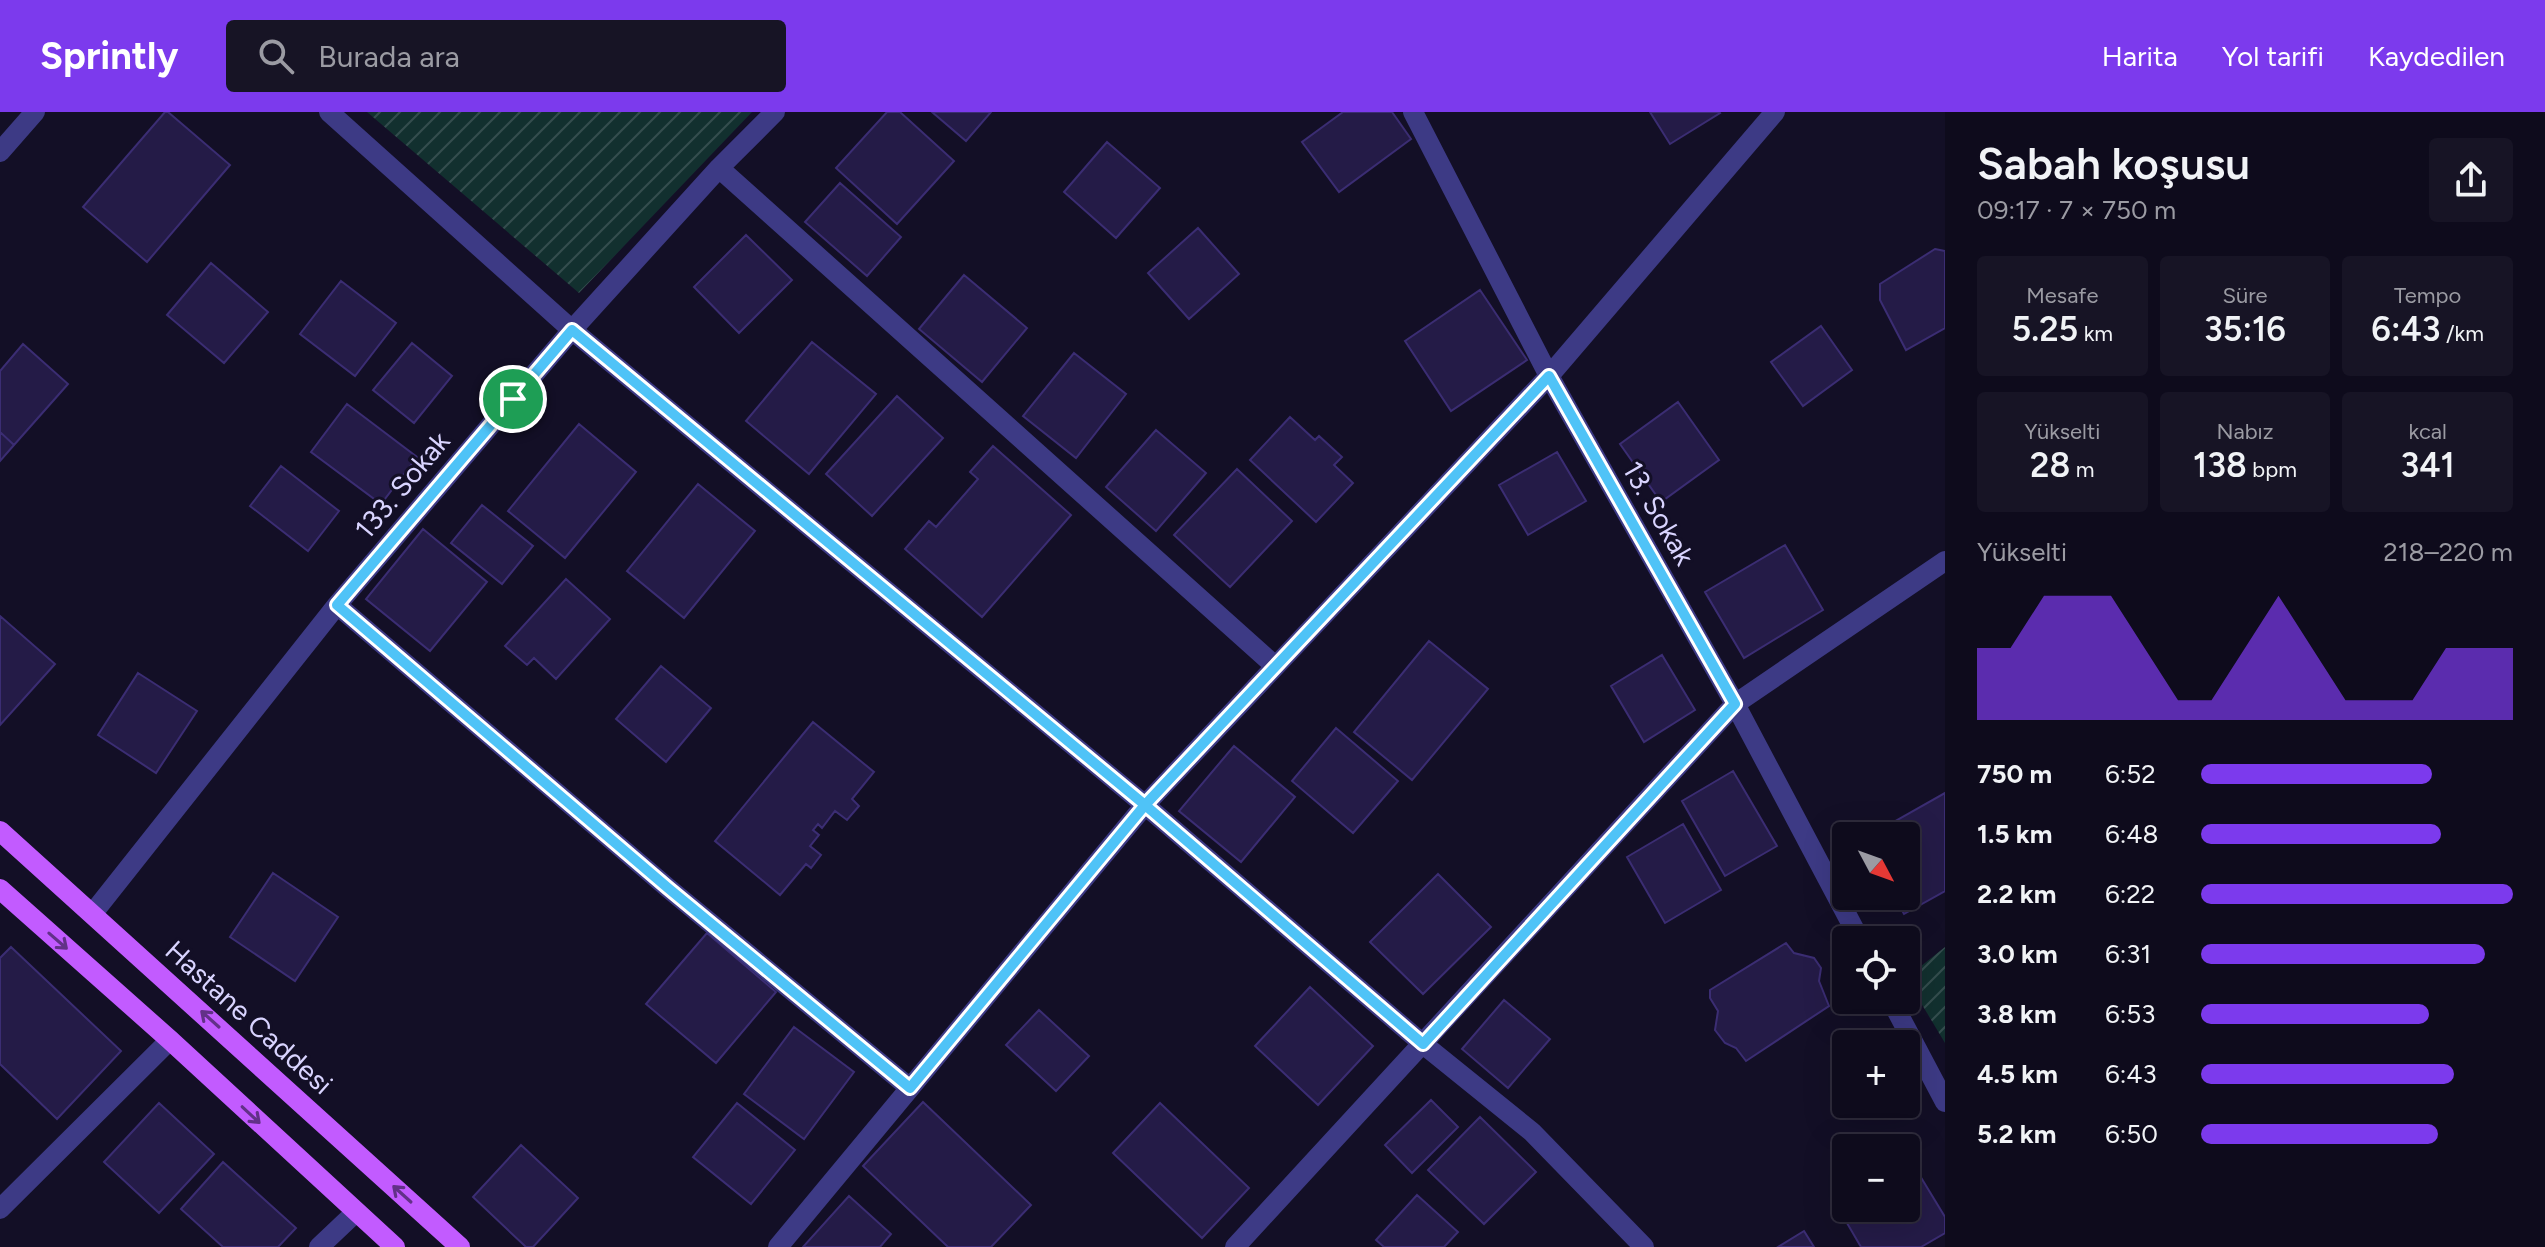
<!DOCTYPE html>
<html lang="tr">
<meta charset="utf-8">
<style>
:root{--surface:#0e0b1c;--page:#171425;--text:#f1f3f6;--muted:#9b9ba3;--line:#2e2b3b;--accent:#7c3aed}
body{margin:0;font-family:Figtree,sans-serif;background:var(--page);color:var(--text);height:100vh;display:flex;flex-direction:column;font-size:30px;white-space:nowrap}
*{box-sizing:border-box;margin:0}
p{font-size:26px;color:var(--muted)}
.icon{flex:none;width:44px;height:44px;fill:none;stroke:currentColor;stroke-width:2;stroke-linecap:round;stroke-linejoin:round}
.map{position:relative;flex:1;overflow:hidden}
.details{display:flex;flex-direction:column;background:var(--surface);width:600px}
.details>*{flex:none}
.needle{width:52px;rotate:131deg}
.controls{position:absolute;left:1832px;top:710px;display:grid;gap:16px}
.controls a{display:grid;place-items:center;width:88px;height:88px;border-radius:8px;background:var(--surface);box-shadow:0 8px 32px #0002,0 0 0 2px var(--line);font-size:40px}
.pin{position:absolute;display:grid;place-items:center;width:68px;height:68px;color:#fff;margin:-34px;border:4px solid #fff;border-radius:50%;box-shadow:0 2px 8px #0007}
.round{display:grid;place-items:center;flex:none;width:84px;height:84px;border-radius:8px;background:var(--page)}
.summary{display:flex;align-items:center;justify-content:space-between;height:136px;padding:0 32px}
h1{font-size:44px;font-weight:600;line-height:60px}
.figures{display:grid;grid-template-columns:repeat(3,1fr);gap:12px;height:136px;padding:8px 32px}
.figures div{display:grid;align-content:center;border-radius:8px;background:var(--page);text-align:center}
.figures b{font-size:34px;font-weight:600}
.figures small{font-size:22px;font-weight:400}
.figures p{font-size:22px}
.chart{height:224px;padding:16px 32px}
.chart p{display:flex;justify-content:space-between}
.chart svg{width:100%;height:144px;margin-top:8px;fill:var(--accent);opacity:.7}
ul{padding:0 32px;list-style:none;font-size:26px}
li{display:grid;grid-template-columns:128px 96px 1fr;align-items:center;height:60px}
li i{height:20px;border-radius:10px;background:var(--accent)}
header{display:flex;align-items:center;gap:48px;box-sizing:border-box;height:112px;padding:0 40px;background:var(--accent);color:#fff}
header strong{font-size:38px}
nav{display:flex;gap:44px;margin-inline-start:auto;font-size:28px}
.search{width:560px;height:72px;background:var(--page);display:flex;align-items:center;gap:20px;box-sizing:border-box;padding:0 28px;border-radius:8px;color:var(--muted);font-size:30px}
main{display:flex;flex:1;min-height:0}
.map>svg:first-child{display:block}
.garden{fill:url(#garden-furrows)}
.building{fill:#241b47;stroke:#3b2d73;stroke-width:2}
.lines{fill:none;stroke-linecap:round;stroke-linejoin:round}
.minor{stroke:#3d3a85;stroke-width:20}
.major{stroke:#c25bff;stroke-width:20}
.oneway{stroke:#623188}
.route-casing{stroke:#fff;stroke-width:16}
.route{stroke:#4fc3f7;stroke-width:10}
.labels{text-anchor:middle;stroke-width:6;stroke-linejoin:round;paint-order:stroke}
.street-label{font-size:28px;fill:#d9d4ff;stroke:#130f26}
</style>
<header>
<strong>Sprintly</strong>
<div class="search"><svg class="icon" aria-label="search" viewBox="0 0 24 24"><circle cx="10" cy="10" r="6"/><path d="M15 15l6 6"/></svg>Burada ara</div>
<nav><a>Harita</a><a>Yol tarifi</a><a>Kaydedilen</a></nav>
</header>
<main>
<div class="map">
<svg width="1945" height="1135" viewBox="0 0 1945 1135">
<defs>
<pattern id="garden-furrows" width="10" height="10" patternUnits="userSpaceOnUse" patternTransform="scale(2)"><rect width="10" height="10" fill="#12302f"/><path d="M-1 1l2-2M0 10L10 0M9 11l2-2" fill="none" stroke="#344d4e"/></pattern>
</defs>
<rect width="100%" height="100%" fill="#130f26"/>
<!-- garden -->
<path class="garden" d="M367,0H752L579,181Z
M1945,835V931L1906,866Z"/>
<!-- building -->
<path class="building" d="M165,0H168L230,53L147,150L83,95Z
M887,0H900L954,49L897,112L836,56Z
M932,0H991L966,29Z
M1343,0H1392L1411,27L1339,80L1302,30Z
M1650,0H1719L1720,1L1670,32Z
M1107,30L1160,76L1116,126L1064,80Z
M840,71L901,125L867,164L805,110Z
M1198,116L1239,162L1189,207L1148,161Z
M746,123L792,168L739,221L694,175Z
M1935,137L1945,139V216L1906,238L1880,188V172Z
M211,151L268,200L224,251L167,203Z
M964,163L1027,216L982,270L919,217Z
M341,169L396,211L355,264L300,222Z
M1480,178L1527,248L1451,299L1405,229Z
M1821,214L1852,258L1803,294L1771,250Z
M812,230L876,282L809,362L746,309Z
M412,231L452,264L414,311L373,278Z
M23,232L68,272L14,333L0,320V259Z
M1074,241L1126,282L1076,346L1023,304Z
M897,284L943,326L872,404L826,362Z
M1678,290L1719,348L1661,390L1620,332Z
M347,292L417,345L381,392L311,340Z
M1290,305L1315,328L1319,324L1342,345L1334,353L1353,371L1316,410L1250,348Z
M579,312L636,360L565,446L508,399Z
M1156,318L1206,361L1156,419L1106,375Z
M0,320L14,333L0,349Z
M993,334L1071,403L982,505L905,437L929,409L936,415L978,367L970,360Z
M1557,340L1586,389L1528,423L1499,373Z
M281,354L339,399L308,439L250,394Z
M1237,357L1292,409L1230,475L1174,423Z
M698,372L755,419L684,506L627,459Z
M482,393L533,434L502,472L451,431Z
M423,417L487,470L430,539L366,487Z
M1785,433L1823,498L1744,546L1705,480Z
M566,467L610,507L556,567L534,546L527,553L505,534Z
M0,504L55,552L0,613Z
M1429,529L1488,577L1412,668L1354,620Z
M1662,543L1695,598L1644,630L1611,574Z
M661,554L711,596L666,650L616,607Z
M138,561L197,599L156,661L98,623Z
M813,610L874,660L852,687L859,694L847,708L835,699L822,716L818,712L813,718L819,723L810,734L821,743L811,756L806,752L780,783L715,729Z
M1336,616L1398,669L1353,721L1292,669Z
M1234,634L1295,685L1241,750L1179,699Z
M1733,659L1777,734L1725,764L1682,689Z
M1945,681V779L1904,802L1894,784H1906V724H1869Z
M1683,712L1721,778L1665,811L1627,745Z
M273,761L338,805L295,869L230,825Z
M1438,762L1491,815L1423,882L1370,830Z
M707,821L776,880L716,951L646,892Z
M1786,831L1794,841L1814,846L1821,856L1819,869L1829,894L1746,949L1736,936L1725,931L1715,918L1718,899L1710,886V878Z
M11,835L121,939L57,1007L0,952V846Z
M1310,875L1373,934L1318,993L1255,934Z
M1504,888L1550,927L1508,976L1462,937Z
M1039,898L1089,944L1056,979L1006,933Z
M794,915L854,960L804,1027L744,982Z
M1431,988L1458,1015L1412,1061L1385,1033Z
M923,990L1031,1093L991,1135H948L863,1054Z
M159,991L214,1042L159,1101L104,1050Z
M737,991L795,1038L751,1092L693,1045Z
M1160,991L1249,1076L1202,1126L1113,1041Z
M1480,1005L1536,1060L1484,1112L1428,1058Z
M521,1033L578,1086L533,1135H526L473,1085Z
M1911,1049L1945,1105V1121L1921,1135H1861L1837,1094L1846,1089V1096H1906V1052Z
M223,1050L296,1116L278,1135H223L181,1097Z
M1417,1083L1458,1120L1444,1135H1384L1376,1128Z
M849,1084L891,1122L880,1135H803Z
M1804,1119L1814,1135H1778Z"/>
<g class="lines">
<!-- minor -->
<path class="minor" d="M329,0L572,218L1145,693L1423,932L1532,1020L1644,1135
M1413,0L1549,264L1735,592L1860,828
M0,40L35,0
M719,56L1274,553
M337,493L668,776L910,976
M93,801L337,493L572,218L719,56L775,0
M1891,888L1945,990
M0,1097L170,928
M319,1135L356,1100
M778,1135L1145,693L1549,264L1775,0
M1235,1135L1735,592L1945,449"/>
<!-- major -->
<path class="major" d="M0,719L460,1135
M0,777L170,928L395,1135"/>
</g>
<!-- one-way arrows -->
<defs><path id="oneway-shaft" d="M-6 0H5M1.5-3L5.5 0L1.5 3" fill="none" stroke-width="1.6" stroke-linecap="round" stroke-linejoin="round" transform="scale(2)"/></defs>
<g class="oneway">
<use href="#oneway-shaft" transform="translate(58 829) rotate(41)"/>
<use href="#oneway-shaft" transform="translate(210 907) rotate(-138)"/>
<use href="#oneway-shaft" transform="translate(251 1003) rotate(43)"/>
<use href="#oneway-shaft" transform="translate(402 1082) rotate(-138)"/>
</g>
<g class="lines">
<defs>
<path id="route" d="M513,287L337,493L668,776L910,976L1145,693L1423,932L1735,592L1549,264L1145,693L572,218L513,287"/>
</defs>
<!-- route casing -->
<use href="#route" class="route-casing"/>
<!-- route -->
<use href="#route" class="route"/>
</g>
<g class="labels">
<!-- street labels -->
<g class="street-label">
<text transform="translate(402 373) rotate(-50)" y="10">133. Sokak</text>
<text transform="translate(1659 401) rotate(60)" y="10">13. Sokak</text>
<text transform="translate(249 905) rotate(42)" y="10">Hastane Caddesi</text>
</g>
</g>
</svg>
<div class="controls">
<a><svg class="needle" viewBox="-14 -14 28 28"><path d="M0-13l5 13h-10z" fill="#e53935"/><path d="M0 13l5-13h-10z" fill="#9b9ba3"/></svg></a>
<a><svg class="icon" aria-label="locate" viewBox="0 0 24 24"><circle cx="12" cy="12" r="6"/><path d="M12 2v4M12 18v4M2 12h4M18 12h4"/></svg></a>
<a>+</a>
<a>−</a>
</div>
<div class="pin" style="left:513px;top:287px;background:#1e9e55"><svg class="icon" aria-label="arrive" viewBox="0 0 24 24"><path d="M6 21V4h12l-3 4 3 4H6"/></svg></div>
</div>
<section class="details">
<div class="summary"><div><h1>Sabah koşusu</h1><p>09:17 · 7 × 750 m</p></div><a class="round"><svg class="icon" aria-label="share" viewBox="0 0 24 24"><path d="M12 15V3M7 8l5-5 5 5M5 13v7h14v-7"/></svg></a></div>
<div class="figures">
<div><p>Mesafe</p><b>5.25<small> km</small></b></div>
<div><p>Süre</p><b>35:16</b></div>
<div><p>Tempo</p><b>6:43<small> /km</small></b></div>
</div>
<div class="figures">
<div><p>Yükselti</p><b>28<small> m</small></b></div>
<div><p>Nabız</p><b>138<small> bpm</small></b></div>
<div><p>kcal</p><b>341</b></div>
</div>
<div class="chart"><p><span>Yükselti</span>218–220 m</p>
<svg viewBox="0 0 160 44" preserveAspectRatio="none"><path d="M0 44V22L10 22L20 6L30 6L40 6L50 22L60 38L70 38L80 22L90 6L100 22L110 38L120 38L130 38L140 22L150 22L160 22V44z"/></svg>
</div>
<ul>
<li><b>750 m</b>6:52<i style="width:74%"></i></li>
<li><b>1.5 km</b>6:48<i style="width:77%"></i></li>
<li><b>2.2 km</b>6:22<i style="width:100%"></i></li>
<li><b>3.0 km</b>6:31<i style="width:91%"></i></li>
<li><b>3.8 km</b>6:53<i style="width:73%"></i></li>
<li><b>4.5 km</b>6:43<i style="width:81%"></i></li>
<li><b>5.2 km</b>6:50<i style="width:76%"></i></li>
</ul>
</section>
</main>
